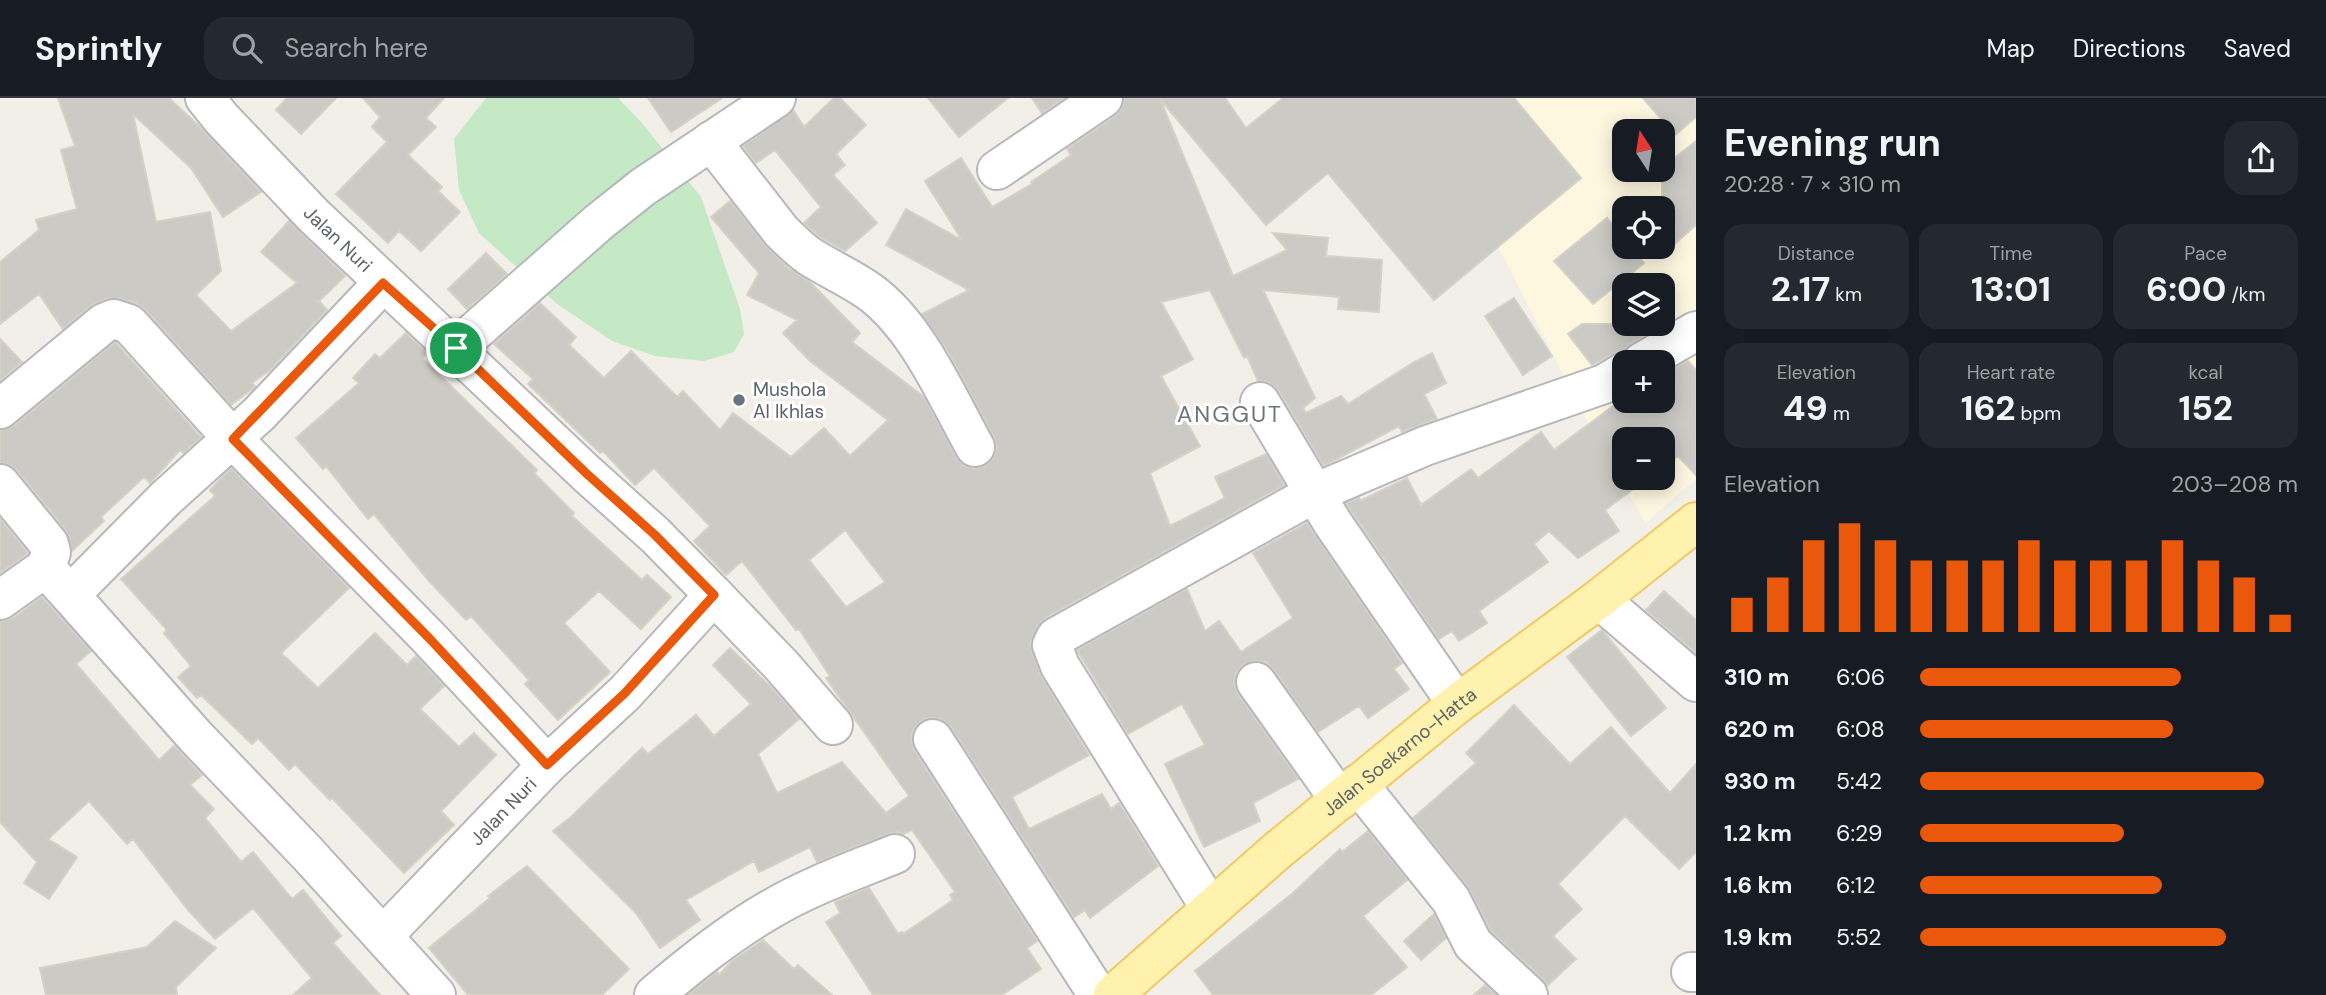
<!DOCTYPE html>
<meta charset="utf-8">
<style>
:root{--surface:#171b24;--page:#242831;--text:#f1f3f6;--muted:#9ea1a6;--line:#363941;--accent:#ea580c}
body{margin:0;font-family:"DM Sans",sans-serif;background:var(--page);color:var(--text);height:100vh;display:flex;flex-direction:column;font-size:26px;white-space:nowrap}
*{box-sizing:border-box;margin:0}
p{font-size:23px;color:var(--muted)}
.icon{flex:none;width:38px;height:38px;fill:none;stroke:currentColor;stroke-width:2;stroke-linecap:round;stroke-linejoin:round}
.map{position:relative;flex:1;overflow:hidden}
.sheet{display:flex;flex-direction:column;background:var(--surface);width:630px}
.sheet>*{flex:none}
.needle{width:46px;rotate:348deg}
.tools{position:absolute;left:1612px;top:21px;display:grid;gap:14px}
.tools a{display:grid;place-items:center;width:63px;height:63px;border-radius:14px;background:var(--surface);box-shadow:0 4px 18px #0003;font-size:35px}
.pin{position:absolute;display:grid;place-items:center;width:60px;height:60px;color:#fff;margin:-30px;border:4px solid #fff;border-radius:50%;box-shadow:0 2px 7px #0007}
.round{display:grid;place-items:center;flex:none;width:74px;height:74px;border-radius:21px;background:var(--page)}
.head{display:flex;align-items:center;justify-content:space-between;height:119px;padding:0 28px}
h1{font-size:38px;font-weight:700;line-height:52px}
.stats{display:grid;grid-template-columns:repeat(3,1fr);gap:10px;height:119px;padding:7px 28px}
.stats div{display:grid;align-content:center;border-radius:18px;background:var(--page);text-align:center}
.stats b{font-size:35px;font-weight:700}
.stats small{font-size:19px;font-weight:400}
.stats p{font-size:19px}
.chart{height:196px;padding:14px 28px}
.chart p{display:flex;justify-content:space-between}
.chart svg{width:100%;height:126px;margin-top:7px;stroke:var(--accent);stroke-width:6}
ul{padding:0 28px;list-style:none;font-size:23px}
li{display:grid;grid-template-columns:112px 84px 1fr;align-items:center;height:52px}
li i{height:18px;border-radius:9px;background:var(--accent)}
header{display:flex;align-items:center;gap:42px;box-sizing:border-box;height:98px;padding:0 35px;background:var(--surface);border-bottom:2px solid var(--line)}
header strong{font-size:33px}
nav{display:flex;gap:38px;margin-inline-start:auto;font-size:24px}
.search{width:490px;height:63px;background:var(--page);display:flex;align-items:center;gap:18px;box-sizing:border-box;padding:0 24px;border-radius:21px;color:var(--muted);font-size:26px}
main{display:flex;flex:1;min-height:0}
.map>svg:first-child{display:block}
.commercial{fill:#fef7e0;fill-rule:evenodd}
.green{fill:#c5e8c5}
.building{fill:#cccac5;stroke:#d6d1c6;stroke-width:2;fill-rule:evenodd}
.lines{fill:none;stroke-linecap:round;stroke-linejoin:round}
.minor-casing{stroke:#b5b8bc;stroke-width:42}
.major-casing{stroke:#f2c960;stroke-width:42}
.minor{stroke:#fff;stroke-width:38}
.major{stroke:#fff2af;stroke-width:38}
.route-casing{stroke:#fff;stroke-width:14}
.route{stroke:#ea580c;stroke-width:9}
.worship-dot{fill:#6b7280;stroke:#fff;stroke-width:2.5}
.labels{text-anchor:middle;stroke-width:6;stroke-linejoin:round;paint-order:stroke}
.street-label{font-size:19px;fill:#5f6368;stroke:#fff}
.worship-label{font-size:19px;fill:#5b616d;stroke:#fff;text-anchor:start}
.quarter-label{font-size:23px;letter-spacing:2px;fill:#70757a;stroke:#fff}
</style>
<header>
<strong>Sprintly</strong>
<div class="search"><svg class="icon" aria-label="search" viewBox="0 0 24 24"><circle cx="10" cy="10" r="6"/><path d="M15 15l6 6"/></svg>Search here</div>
<nav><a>Map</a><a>Directions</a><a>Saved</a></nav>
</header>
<main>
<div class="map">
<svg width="1696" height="897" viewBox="0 0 1696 897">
<rect width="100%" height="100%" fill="#f1efe8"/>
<!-- commercial -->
<path class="commercial" d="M1423,0H1696V381L1645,425L1577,304ZM1624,33H1662V72H1624ZM1624,110H1662V149H1624ZM1624,187H1662V226H1624ZM1624,264H1662V303H1624ZM1624,341H1662V380H1624Z"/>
<!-- green -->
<path class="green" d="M486,0H618L642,25L701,99L740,211L744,236L734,254L704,263L655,258L612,243L556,205L479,135L459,92L454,41Z"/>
<!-- building -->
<path class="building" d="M58,0H169L200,29L261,94L223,119L191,70L133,16L156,124L210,114L221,173L196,197L231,233L297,185L261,154L289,123L345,178L319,203L327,212L270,272L252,285L255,288L251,292L231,307L145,211L136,205L120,200L106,201L90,208L63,231L39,196L0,226V164L39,132L36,122L77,111L61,52L75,48Z
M287,0H336L301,36L276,12Z
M363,0H444L426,20L436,29L408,57L442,89L438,93L460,114L421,153L399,133L388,145L336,96L387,44L372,29L380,19Z
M648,0H722L671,34Z
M834,0H840L866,27L836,56L845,67L833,77L877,125L845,153L821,140L804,125L821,109L775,52L756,65L743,48L793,12L804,29Z
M928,0H1008L959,39Z
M1032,0H1064L1042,15Z
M1125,0H1225L1246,30L1283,0H1514L1581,80L1434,202L1328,75L1266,127L1160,1L1233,178L1287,152L1273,135L1328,140L1326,158L1382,162L1379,214L1338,211L1339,199L1263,192L1315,300L1303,310L1306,315L1341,298L1348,306L1414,264L1432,255L1446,285L1424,296L1437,321L1402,334L1399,328L1324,368L1279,293L1270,285L1258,283L1247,258L1244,260L1210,192L1161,204L1193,261L1161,278L1200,348L1150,375L1170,428L1225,400L1215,379L1266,356L1284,387L1045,520L1037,529L1030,546L1040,576L1089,657L1012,699L1029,731L1102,696L1111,711L1119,705L1158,768L1090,820L1085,812L1074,819L951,629L942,621L931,619L921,623L913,632L911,641L914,652L1037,843L1027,850L1041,871L1002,897H873L826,824L840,815L835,804L869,790L898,836L902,834L903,836L953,802L950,797L955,794L912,732L903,736L897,734L887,736L817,764L810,749L759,774L754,763L686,802L700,822L660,850L636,815L553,733L571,719L642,650L648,656L696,617L714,638L751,606L713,567L730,550L771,589L799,621L758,656L777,695L842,664L886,715L909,698L826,580L830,578L799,531L796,532L742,463L726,477L694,443L710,428L654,370L635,387L603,353L600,355L528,286L533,281L494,246L540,205L576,239L569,247L604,280L631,253L677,299L683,293L720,332L733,315L791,359L824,330L850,358L888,322L810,263L783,235L797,222L747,197L759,175L711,119L730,103L766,148L788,170L810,184L860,235L852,244L924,299L956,359L963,367L974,371L985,368L994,360L997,349L994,339L949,255L922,216L969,192L886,147L906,111L962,142L925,83L961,60L992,109L1032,86L1031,84L1071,57L1067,51L1115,18L1122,10ZM845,432L885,484L846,509L809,462Z
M1643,0H1696V19L1675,37Z
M1696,43V127L1662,157V70Z
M1607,120L1624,141V149H1631L1644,165L1593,206L1554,163Z
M486,155L507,176L467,211L448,191Z
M1514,200L1552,258L1523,277L1485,218Z
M1582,226H1657L1659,229L1631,245L1624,252L1613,255L1592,267L1568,236Z
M406,235L427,255L422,260L537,372L534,375L574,415L572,418L642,482L647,477L671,499L641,531L599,493L564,525L610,574L558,622L525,586L529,582L471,518L466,522L429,483L374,416L368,421L326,368L323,371L296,340L359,285L353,280L375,256L380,260Z
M0,241L22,264L0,283Z
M115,244L201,339L183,355L180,352L150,385L144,379L101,419L104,423L72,453L66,432L17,372L8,366L0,365V332L14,328Z
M1688,263L1696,272V377L1678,358L1662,369V341H1624V380H1648L1605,412L1619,433L1578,460L1549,433L1534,446L1548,464L1479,513L1487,525L1459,543L1452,533L1439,541L1346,405L1359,400L1360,403L1407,380L1421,407L1471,371L1478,380L1541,334L1554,352L1624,300V303H1662V277Z
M231,370L349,490L281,555L318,590L375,535L407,567L416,558L444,588L420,611L459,649L474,635L496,657L441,713L454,727L404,775L332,700L330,702L295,666L289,672L258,640L252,646L201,597L197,600L178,579L191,568L164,535L167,532L121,481L215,398L210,392Z
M0,421L28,455L0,475Z
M1307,425L1402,565L1394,571L1409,591L1368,620L1359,608L1318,634L1273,571L1266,564L1255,562L1243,567L1236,574L1234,585L1238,596L1298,681L1253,705L1260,723L1204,749L1165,666L1205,647L1182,606L1128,636L1077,552L1187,491L1205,533L1219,523L1241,554L1293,520L1253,455Z
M1664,493L1696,522V555L1646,512Z
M42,499L91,553L76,566L159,662L174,648L202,677L190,687L214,711L205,720L241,764L253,754L292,801L303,792L341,838L333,845L380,897H293L312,880L253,810L215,841L189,813L133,741L127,746L89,703L48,741L77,759L49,801L24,785L37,764L0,724V524L13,520Z
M1602,532L1666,610L1631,638L1567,559Z
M1514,607L1570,666L1611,629L1670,695L1696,666V754L1679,771L1625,718L1558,786L1582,811L1553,838L1576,861L1547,888L1543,881L1491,833L1468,789L1413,720L1476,665L1466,655Z
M1368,733L1407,782L1363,818L1407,869L1371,897H1213L1195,873L1293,795L1340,751L1342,754Z
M527,768L629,871L602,897H468L429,850L490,800L488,798Z
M1434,816L1446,840L1421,862L1404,843Z
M175,823L216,850L176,889L177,897H46L40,870L147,849Z
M763,842L794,871L798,867L832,897H688L717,874L719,877L732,863Z
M1485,887L1496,897H1474Z"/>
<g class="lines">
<defs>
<g id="minor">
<path id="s1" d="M205,0L221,20L313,117L587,376L655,437L714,497L625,595L547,667L383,838"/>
<path d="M711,43L781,133C790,142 799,151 809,158C829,171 851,180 870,194C917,228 947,299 975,349"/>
<path d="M997,72L1103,0"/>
<path d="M456,250L599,124L643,89L776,0"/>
<path d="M1642,264L1696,233"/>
<path d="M1260,304L1332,424L1457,606"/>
<path d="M0,311L104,225L114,221L129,226L233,341L429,540L547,667"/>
<path d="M0,386L49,446L51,454L45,474"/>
<path d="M70,497L195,638L308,756L436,897"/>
<path d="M714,497L782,568L833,627"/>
<path d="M1599,501L1696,584"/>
<path d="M0,502L38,475L51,476L70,497L166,400L259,316L383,185"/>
<path d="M1256,584L1340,702"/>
<path d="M933,641L1098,897"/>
<path d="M1358,686L1451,802L1473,846L1528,897"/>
<path d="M1211,811L1060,568L1052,547L1056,539L1315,395L1425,348L1604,286L1624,274"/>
<path d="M1691,874H1696"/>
<path d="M654,897C691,866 729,835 771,811C810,788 853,773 895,756"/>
</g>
<g id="major">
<path id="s2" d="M1113,897L1278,752L1457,606L1599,501L1696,424"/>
</g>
</defs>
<!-- minor casing -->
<use href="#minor" class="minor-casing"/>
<!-- major casing -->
<use href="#major" class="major-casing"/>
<!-- minor -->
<use href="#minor" class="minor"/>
<!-- major -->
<use href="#major" class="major"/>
</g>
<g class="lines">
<defs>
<path id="route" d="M383,185L456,250L587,376L655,437L714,497L625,595L547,667L429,540L233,341Z"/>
</defs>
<!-- route casing -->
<use href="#route" class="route-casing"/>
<!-- route -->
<use href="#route" class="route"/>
</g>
<!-- markers -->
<circle class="worship-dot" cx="739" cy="302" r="7"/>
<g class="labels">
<!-- street labels -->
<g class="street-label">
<text dy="7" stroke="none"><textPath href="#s1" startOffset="194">Jalan Nuri</textPath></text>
<text dy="7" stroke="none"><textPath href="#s2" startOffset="376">Jalan Soekarno-Hatta</textPath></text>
<text transform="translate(503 713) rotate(-46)" y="7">Jalan Nuri</text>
</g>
<!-- worship labels -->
<g class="worship-label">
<text x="753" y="298">Mushola<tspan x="753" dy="22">Al Ikhlas</tspan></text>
</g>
<!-- quarter labels -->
<g class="quarter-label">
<text x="1230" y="324">ANGGUT</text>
</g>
</g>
</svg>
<div class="tools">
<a><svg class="needle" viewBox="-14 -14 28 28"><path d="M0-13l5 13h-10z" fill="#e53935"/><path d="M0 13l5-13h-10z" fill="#9ea1a6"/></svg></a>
<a><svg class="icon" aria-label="locate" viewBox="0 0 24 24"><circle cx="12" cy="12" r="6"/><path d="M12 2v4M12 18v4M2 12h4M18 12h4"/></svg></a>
<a><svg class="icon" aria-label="layers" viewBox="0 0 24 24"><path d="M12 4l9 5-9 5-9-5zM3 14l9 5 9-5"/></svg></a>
<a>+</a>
<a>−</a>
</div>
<div class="pin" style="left:456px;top:250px;background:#1e9e55"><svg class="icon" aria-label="arrive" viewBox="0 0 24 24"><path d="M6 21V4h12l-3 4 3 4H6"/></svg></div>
</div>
<section class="sheet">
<div class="head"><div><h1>Evening run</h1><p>20:28 · 7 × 310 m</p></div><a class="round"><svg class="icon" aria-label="share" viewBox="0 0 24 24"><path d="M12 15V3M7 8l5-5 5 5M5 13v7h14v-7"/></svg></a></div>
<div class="stats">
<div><p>Distance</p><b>2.17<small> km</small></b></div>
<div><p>Time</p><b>13:01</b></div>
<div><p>Pace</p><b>6:00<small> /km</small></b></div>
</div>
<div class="stats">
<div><p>Elevation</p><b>49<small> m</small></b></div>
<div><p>Heart rate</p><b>162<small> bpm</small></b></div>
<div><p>kcal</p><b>152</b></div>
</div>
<div class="chart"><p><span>Elevation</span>203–208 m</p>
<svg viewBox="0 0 160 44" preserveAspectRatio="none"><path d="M5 44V32M15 44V25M25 44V12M35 44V6M45 44V12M55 44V19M65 44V19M75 44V19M85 44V12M95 44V19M105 44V19M115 44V19M125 44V12M135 44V19M145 44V25M155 44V38"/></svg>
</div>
<ul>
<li><b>310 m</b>6:06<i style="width:69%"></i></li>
<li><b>620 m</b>6:08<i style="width:67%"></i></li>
<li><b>930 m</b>5:42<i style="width:91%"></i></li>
<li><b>1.2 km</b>6:29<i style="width:54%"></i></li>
<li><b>1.6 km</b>6:12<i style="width:64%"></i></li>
<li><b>1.9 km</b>5:52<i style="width:81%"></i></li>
</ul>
</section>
</main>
